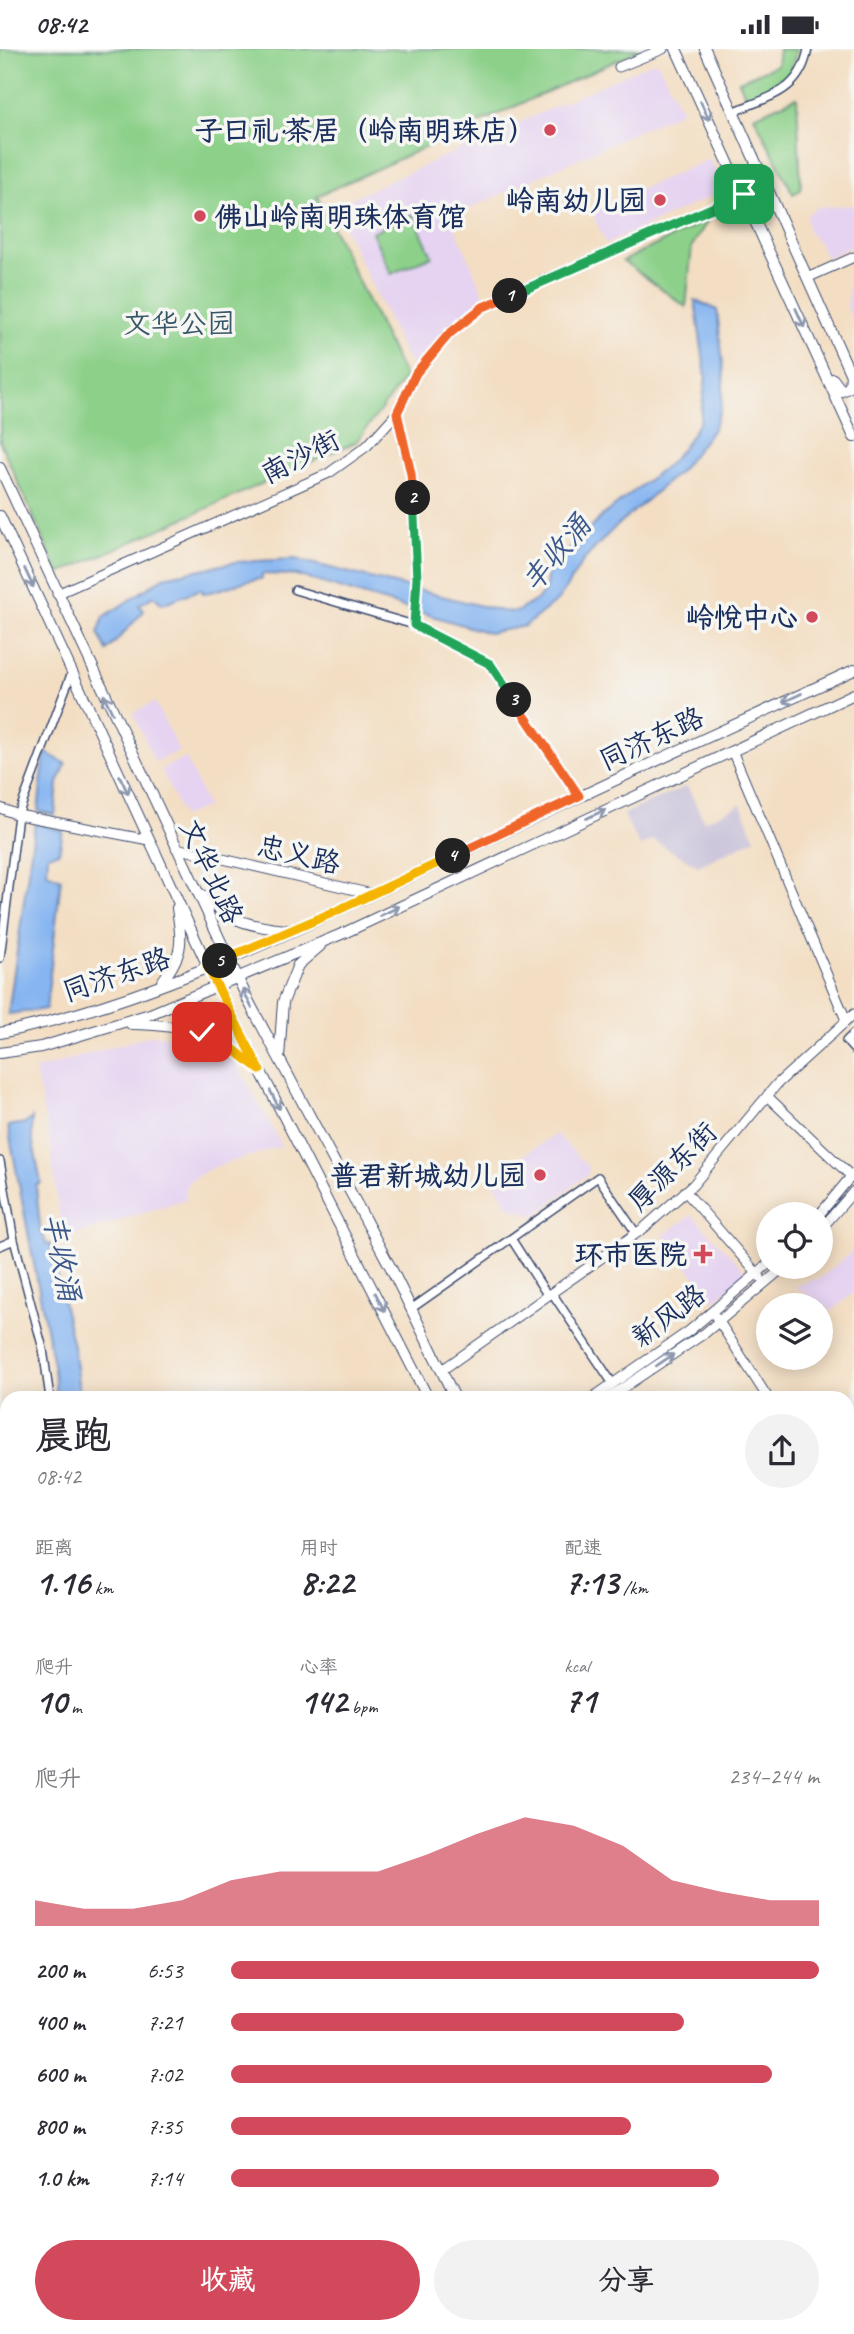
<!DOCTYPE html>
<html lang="zh">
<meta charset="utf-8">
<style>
:root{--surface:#fff;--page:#f2f2f3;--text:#2b2b33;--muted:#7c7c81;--accent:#d1495b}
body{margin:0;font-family:Caveat,"LXGW WenKai TC",sans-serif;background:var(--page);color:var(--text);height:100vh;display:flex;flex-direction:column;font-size:26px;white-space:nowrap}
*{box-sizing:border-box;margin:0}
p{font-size:23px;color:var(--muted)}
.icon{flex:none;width:38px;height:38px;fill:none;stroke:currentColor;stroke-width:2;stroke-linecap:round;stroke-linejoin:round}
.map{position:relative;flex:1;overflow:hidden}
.details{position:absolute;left:0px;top:1342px;width:854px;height:943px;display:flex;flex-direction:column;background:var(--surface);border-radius:21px 21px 0 0;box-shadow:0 4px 18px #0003}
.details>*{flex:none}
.buttons{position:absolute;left:756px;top:1153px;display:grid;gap:14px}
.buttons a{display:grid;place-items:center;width:77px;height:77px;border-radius:50%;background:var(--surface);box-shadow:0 4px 18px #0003;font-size:35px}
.pin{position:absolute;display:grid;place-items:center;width:60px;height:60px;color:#fff;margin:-30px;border-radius:14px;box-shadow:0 4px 10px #0006}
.km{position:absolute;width:35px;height:35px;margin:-18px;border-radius:50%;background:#222;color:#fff;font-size:19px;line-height:35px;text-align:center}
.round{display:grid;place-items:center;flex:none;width:74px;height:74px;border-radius:37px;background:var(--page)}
.headline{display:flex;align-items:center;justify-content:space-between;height:119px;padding:0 35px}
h1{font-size:38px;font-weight:700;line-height:52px}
.metrics{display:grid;grid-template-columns:repeat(3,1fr);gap:10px;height:119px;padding:7px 35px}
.metrics div{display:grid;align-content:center}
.metrics b{font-size:35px;font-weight:700}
.metrics small{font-size:19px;font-weight:400}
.metrics p{font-size:19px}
.chart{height:196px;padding:14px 35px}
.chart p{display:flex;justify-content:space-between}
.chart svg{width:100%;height:126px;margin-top:7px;fill:var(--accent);opacity:.7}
.cta{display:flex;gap:14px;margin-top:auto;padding:14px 35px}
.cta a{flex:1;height:80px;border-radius:42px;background:var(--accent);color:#fff;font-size:28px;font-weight:700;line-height:80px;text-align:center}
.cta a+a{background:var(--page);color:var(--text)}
ul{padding:0 35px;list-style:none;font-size:23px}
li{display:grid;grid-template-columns:112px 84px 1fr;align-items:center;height:52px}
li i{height:18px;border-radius:9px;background:var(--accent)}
.status{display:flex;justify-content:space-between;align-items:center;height:49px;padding:0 35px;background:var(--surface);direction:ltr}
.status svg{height:19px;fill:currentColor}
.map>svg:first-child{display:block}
.built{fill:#e5d3f1}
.industrial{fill:#c7c0d9}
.green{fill:#8cd089;stroke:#548074;stroke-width:2}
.water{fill:#86b5f1;stroke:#5072a8;stroke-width:2}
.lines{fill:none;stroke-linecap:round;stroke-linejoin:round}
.minor-casing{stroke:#3b496d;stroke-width:10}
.tertiary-casing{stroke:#3b496d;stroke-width:11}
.secondary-casing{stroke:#3b496d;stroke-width:12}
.minor{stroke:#fff;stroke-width:7}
.tertiary{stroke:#fff;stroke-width:9}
.secondary{stroke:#fff;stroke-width:10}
.oneway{stroke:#8d97ae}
.split-1-casing{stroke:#fff;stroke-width:14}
.split-2-casing{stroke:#fff;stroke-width:14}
.split-3-casing{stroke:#fff;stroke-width:14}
.split-4-casing{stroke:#fff;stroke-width:14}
.split-5-casing{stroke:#fff;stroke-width:14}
.split-6-casing{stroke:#fff;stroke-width:14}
.split-1{stroke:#22a559;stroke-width:9}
.split-2{stroke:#f0652b;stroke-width:9}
.split-3{stroke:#22a559;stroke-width:9}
.split-4{stroke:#f0652b;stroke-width:9}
.split-5{stroke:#f5b400;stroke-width:9}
.split-6{stroke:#f5b400;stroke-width:9}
.poi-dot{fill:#d1495b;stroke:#f6f6f2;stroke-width:2.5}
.labels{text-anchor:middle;stroke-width:7;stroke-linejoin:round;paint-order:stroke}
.poi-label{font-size:28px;font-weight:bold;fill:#1b2f5e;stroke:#f6f6f2;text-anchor:end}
.park-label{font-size:28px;fill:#375769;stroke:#f6f6f2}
.street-label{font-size:28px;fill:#1b2f5e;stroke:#f6f6f2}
.water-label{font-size:30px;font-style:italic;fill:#3b578a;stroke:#f6f6f2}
</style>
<div class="status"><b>08:42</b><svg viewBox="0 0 49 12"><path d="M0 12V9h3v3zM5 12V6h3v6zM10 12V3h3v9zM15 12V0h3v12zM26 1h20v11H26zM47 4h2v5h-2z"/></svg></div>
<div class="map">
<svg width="854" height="2285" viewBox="0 0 854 2285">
<rect width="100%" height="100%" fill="#f6f6f2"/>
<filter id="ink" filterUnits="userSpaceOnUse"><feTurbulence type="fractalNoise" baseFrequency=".0143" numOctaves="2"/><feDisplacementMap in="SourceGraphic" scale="14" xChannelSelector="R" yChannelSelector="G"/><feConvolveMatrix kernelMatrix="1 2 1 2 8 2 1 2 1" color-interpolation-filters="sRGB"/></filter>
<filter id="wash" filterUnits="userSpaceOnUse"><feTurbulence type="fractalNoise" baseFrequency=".00686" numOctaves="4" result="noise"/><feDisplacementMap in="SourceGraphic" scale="28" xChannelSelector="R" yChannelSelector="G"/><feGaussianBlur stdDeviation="1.57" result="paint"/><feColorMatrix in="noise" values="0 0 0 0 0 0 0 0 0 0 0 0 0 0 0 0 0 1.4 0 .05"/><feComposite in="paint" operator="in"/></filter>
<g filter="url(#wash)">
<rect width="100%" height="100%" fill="#f3dec3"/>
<!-- built -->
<path class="built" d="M653,13L658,14L682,62L451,168L485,249L449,276L413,315L407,310L336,161L339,155Z
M710,110L725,141L606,195L591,161Z
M854,156V196L826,209L819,194L809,183L806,170L809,164L817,158Z
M854,231V273L847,259L849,234Z
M155,653L179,702L155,713L133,664Z
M186,709L207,757L183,768L161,720Z
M152,986L186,988L213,994L236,1013L282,1097L214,1118L192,1130L185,1138L186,1150L62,1190L50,1093L35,1021Z
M556,1085L588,1118L589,1124L535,1167L508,1157L491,1128Z
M692,1166L747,1224L714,1252L663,1186Z
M854,1201V1243L832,1262L795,1238L812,1230L818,1231Z
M784,2279H822V2285H779Z"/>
<!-- industrial -->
<path class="industrial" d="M687,737L704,772L741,755L755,790L698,817L653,791L640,797L623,765Z"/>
<!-- green -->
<path class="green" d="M0,0H642L317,147L405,329L356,393L59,525L0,393Z
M779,0H796C792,37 778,37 746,49L739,32L777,16Z
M797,48L801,141L793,145L754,67Z
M413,165L432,207L391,225L372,183Z
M709,170L692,197L686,258L623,212Z"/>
<!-- water -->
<path class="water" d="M695,251L717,261L724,324L721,359L713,380L681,421L610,483L583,512L559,550L525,577L489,584L296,526L262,525V530C241,530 223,543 203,544L201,540L162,555L154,547L139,556L144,562L107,602L98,584L104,568L164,528L236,513L295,510L501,562L516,563L538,550L545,541L548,523L602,467L670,414L686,394L700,372L706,328Z
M45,703L66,715L58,734L55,766L38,762Z
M35,774L63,782L59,803L48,806L47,824L61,830L46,960L8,965Z
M32,1069V1089L41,1134L36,1136C37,1151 39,1164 40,1178C41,1184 45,1188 46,1195H50L73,1297L80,1349H56L54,1321L8,1077L26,1074Z
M7,1660V1703L0,1713V1670Z"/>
</g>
<g filter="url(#ink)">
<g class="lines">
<defs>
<path id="minor" d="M733,63C769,47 800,44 808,0
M295,541L414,576
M0,909L18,766L72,623
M854,984L846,992L854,1001
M0,1112L14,1191L43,1300L50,1349
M512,1191L548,1247
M0,1197L14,1191
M552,1244L613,1335
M411,1260L598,1128L636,1184
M0,1574H7
M847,1821L854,1837
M0,1877L7,1873
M847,2006L854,2008
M0,2198L7,2215
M847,2212H854
M0,2227H7
M33,2278L36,2285
M369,2278L372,2285
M832,2278V2285
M770,2285L776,2278"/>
<path id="tertiary" d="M619,18L663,0
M807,229L854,208
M397,364L411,425L417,529L414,576L490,615L579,747
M57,545L329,424L367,397L397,364L416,324L448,285L483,258L744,145
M733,704L846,971
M0,759L18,766L149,791
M176,799L372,845
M767,1047L854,1130
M685,1142L760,1228
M819,1166L853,1125
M821,1180L854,1142
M716,1268L768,1349
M442,1321L644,1179L693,1136L777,1035L854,965
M592,1349L689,1282L768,1215
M608,1349L705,1284L784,1218
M847,1475L854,1483
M564,2278L568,2285"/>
<path id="secondary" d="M676,0L854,388
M705,0L854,333
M833,330L842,342L850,338L851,325
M0,419L249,953L392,1221L455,1349
M0,467L217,937L428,1349
M198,843C229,871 245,877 287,881
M162,933C184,902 182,896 177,859
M131,975C185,976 213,983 255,1017
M0,984C150,954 309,875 447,810C582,746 718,683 854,621
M0,1004L41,998L150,965L344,884L854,645
M279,1009L283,953L298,916L320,897
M847,1524L854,1519
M847,1540L854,1536
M847,1927L854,1925
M847,1935L854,1932
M0,1959L7,1968
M847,1962L854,1958
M847,1972L854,1966
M0,1979L7,1988
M847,2073L851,2092
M847,2132L854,2145
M232,2278L235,2285
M248,2278L250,2285
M81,2285L95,2278
M131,2285L146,2278"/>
</defs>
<!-- minor casing -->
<use href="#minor" class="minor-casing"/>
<!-- tertiary casing -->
<use href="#tertiary" class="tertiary-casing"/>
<!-- secondary casing -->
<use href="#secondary" class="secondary-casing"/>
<!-- minor -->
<use href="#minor" class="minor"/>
<!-- tertiary -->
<use href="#tertiary" class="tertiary"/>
<!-- secondary -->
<use href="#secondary" class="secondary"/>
</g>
<!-- one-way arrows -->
<defs><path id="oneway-shaft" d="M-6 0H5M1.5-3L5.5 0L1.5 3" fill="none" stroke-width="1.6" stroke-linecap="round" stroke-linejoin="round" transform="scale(1.75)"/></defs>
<g class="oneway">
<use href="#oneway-shaft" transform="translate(705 62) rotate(65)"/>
<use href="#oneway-shaft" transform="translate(800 269) rotate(66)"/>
<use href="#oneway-shaft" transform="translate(29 529) rotate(65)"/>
<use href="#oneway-shaft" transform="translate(792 649) rotate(155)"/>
<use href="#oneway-shaft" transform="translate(108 655) rotate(-115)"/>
<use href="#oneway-shaft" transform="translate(124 736) rotate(65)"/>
<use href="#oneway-shaft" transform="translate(596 765) rotate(-25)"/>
<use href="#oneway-shaft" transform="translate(390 862) rotate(-25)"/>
<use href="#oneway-shaft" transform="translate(247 949) rotate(-116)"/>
<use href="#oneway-shaft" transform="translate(275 1051) rotate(63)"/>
<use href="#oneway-shaft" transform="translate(380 1253) rotate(63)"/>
<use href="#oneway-shaft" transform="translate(665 1311) rotate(-34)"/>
</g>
</g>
<g class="lines" filter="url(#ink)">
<defs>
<path id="split-1" d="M510,247L744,145"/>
<path id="split-2" d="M413,449L411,425L397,364L416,324L449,285L483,258L510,247"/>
<path id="split-3" d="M413,449L417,529L414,576L490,615L514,651"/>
<path id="split-4" d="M453,807L579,747L514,651"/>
<path id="split-5" d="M220,912L334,863L453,807"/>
<path id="split-6" d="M202,983L228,996L260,1021L207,917L220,912"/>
</defs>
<!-- split-1 casing -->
<use href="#split-1" class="split-1-casing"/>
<!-- split-2 casing -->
<use href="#split-2" class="split-2-casing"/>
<!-- split-3 casing -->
<use href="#split-3" class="split-3-casing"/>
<!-- split-4 casing -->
<use href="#split-4" class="split-4-casing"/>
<!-- split-5 casing -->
<use href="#split-5" class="split-5-casing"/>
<!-- split-6 casing -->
<use href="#split-6" class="split-6-casing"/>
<!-- split-1 -->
<use href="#split-1" class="split-1"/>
<!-- split-2 -->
<use href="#split-2" class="split-2"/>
<!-- split-3 -->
<use href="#split-3" class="split-3"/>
<!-- split-4 -->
<use href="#split-4" class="split-4"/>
<!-- split-5 -->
<use href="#split-5" class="split-5"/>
<!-- split-6 -->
<use href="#split-6" class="split-6"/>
</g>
<!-- markers -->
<g class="poi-dot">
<circle cx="550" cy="81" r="7"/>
<circle cx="660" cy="151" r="7"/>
<circle cx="200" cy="167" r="7"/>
<circle cx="812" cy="568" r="7"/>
<circle cx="540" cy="1126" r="7"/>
<path d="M699.5 1194.5h7v7h7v7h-7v7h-7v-7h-7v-7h7z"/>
</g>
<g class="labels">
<!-- poi labels -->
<g class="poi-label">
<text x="536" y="91">子曰礼·茶居（岭南明珠店）</text>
<text x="646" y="161">岭南幼儿园</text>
<text x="214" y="177" text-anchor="start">佛山岭南明珠体育馆</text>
<text x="798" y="578">岭悦中心</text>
<text x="526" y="1136">普君新城幼儿园</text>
<text x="687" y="1215">环市医院</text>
</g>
<!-- park labels -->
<g class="park-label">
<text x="179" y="284">文华公园</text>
</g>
<!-- street labels -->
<g class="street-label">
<text transform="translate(300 407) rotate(-27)" y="10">南沙街</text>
<text transform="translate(651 689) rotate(-25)" y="10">同济东路</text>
<text transform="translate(299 805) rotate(13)" y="10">忠义路</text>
<text transform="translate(212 822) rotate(65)" y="10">文华北路</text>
<text transform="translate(116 925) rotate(-19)" y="10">同济东路</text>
<text transform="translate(672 1117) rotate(-45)" y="10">厚源东街</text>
<text transform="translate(668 1266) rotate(-37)" y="10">新风路</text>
</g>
<!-- water labels -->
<g class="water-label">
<text transform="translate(556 504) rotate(-50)" y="10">丰收涌</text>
<text transform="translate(62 1208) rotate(79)" y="10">丰收涌</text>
</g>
</g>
</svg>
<div class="buttons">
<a><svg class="icon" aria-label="locate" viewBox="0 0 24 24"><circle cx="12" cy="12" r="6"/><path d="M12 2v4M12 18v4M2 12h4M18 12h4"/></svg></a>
<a><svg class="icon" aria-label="layers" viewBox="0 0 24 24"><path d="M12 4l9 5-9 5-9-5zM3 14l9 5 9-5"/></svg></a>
</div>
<div class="pin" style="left:744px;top:145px;background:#1e9e55"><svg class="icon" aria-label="arrive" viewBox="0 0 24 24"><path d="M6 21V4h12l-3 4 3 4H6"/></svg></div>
<div class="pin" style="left:202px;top:983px;background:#d93025"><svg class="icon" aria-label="check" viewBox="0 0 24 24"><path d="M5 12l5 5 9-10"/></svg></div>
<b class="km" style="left:510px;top:247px">1</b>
<b class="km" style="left:413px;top:449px">2</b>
<b class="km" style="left:514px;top:651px">3</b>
<b class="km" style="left:453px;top:807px">4</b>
<b class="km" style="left:220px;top:912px">5</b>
<section class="details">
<div class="headline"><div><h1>晨跑</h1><p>08:42</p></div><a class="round"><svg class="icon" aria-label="share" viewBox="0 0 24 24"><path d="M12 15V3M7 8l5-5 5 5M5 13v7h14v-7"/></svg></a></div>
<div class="metrics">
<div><p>距离</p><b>1.16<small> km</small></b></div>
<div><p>用时</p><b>8:22</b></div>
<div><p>配速</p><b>7:13<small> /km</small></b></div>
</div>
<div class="metrics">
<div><p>爬升</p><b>10<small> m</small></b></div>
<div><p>心率</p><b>142<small> bpm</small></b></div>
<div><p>kcal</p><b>71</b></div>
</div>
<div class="chart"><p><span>爬升</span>234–244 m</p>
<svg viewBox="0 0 160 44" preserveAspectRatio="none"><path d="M0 44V35L10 38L20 38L30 35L40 28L50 25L60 25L70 25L80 19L90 12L100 6L110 9L120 16L130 28L140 32L150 35L160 35V44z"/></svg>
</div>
<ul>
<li><b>200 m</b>6:53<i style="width:100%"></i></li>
<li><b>400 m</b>7:21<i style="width:77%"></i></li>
<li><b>600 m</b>7:02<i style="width:92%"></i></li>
<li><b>800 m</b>7:35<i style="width:68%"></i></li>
<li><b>1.0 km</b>7:14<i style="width:83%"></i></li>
</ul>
<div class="cta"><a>收藏</a><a>分享</a></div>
</section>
</div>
